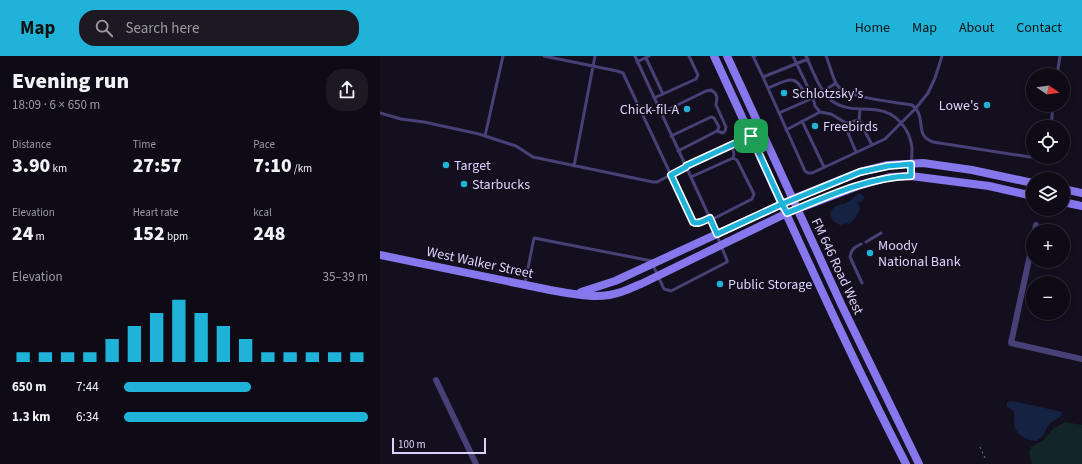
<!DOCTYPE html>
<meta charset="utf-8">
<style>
:root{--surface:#0f0b16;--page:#1d1923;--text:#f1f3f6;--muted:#9b9ba1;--line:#2f2b35;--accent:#1fb3d9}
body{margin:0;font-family:"Source Sans 3",sans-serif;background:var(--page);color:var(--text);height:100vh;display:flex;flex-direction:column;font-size:15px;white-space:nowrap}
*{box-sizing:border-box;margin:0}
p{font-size:13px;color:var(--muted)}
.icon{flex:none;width:22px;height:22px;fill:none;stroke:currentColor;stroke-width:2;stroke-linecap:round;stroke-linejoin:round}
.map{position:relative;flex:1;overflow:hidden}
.panel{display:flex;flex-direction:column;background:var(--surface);width:380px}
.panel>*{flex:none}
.needle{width:26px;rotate:103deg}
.tools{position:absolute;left:646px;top:12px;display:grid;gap:8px}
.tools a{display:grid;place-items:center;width:44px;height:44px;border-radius:50%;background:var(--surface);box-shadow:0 2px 6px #0003,0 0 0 1px var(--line);font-size:20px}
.scale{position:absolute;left:12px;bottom:10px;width:94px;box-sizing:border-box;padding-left:4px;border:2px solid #dbd3f9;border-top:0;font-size:11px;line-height:14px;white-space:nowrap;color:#dbd3f9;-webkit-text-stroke:3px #140f1e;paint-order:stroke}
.pin{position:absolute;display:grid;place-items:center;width:34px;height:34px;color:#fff;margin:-17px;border-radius:8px;box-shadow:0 2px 6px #0006}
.round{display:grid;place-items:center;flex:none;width:42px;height:42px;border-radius:16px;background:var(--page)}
.overview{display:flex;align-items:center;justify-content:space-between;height:68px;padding:0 12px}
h1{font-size:22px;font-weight:800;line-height:30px}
.stats{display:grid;grid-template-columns:repeat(3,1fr);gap:6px;height:68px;padding:4px 12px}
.stats div{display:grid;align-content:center}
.stats b{font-size:20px;font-weight:800}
.stats small{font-size:11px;font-weight:400}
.stats p{font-size:11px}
.chart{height:112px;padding:8px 12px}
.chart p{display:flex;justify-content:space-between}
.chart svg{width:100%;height:72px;margin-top:4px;stroke:var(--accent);stroke-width:6}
ul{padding:0 12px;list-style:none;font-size:13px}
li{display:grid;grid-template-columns:64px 48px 1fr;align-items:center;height:30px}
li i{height:10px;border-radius:5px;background:var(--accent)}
header{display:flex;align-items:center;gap:24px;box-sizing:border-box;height:56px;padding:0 20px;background:var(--accent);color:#111}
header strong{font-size:19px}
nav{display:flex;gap:22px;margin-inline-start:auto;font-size:14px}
.search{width:280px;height:36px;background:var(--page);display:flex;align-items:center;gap:10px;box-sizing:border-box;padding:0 14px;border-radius:16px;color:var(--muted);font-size:15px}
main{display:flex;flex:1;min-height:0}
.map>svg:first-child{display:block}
.green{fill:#132627}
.water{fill:#162242}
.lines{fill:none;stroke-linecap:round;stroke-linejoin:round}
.path{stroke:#3e9da2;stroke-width:1;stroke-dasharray:2 3;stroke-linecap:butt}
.lane{stroke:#484177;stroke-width:3}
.street{stroke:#484177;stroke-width:6}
.secondary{stroke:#8677ec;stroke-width:8}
.route-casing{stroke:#fff;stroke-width:8}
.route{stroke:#1fb3d9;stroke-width:5}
.poi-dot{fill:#1fb3d9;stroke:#140f1e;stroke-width:1.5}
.labels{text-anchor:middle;stroke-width:3.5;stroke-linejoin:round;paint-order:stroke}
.poi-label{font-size:14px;fill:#dbd3f9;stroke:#140f1e;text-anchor:start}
.street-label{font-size:14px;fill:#dbd3f9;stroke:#140f1e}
</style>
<header>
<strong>Map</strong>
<div class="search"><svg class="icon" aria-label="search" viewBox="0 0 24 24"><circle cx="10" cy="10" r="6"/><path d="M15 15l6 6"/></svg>Search here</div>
<nav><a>Home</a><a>Map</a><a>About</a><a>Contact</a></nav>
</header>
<main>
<section class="panel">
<div class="overview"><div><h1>Evening run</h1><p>18:09 · 6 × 650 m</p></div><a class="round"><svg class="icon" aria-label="share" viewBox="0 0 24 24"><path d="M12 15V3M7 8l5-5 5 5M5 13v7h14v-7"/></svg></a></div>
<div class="stats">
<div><p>Distance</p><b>3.90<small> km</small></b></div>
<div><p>Time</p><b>27:57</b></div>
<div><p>Pace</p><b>7:10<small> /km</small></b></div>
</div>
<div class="stats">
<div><p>Elevation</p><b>24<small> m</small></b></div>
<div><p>Heart rate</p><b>152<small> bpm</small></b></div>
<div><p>kcal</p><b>248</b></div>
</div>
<div class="chart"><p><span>Elevation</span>35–39 m</p>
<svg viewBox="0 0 160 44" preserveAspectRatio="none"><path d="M5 44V38M15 44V38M25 44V38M35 44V38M45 44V30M55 44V22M65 44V14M75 44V6M85 44V14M95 44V22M105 44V30M115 44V38M125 44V38M135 44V38M145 44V38M155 44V38"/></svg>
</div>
<ul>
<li><b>650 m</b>7:44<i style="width:52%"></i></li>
<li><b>1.3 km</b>6:34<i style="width:100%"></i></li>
</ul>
</section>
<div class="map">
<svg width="702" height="408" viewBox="0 0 702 408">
<rect width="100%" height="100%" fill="#140f1e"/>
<!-- green -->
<path class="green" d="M685,366L702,369V408H652L649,397L651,391L663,384L673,373Z"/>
<!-- water -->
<path class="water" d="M478,138H481L485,141L482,145L478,147L480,153L475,162L468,169L467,167L460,169L453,165L450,158C455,147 457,151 466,147C470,145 474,141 478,138Z
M633,345L683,356L680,361L670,367L662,381L656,385C646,384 636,379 634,368C634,364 635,360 634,355L627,351V346Z"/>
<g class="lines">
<!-- path -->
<path class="path" d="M600,391L605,402"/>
<!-- lane -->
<path class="lane" d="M164,0L237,15L243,17L313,166L319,167L330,162
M255,0L328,158L347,204V206L291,235L284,233L273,209
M375,0H373L383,21
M426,0C433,15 439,34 452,45C466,55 481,52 497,54C516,56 530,73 532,92C532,101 531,110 531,119
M446,0C450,9 452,21 457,29C467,42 515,46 532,49C548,61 533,79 553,86L650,101H661
M266,2L283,38
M428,3L383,21L425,115L428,117H432L505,83L536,52L548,37L555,22L562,0
M257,6L269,0
M677,19L680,0
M388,32C412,22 416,17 428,44
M274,42L316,23L318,19L309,0
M480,54L479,64L492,89
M440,56L451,58L466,67
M0,57L21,63L44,66L99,78L136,90L153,101L273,126H277L306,111
M281,57L326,35L331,34L335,37L337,41L336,49L346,71L345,75L343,77L337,75
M399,57L433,42L413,0
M422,65L444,111
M671,71L673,49
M406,74L440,56L435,50L433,42L456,27
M105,80L123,0
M291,80L331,61L334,62L339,71L337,75L298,95
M352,89L354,98L353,102
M476,96L466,72V67L479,64
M194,110L215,0
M306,110L369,81
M311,121L353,102L357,104L374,138L372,143L331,164
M486,186L501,177
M481,188C475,191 471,193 470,201L482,227
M145,227L154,182L272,205"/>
<!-- street -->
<path class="street" d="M655,175L656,169
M653,185L631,287L702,303
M56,324L96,408"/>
<!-- secondary -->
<path class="secondary" d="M334,0C397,136 457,274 526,408
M347,0L462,250L539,408
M683,133L702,137
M683,146L702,150
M0,199L170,234C193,238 219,244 241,236C248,234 255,230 261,228L407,157L478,130L510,121L531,120L609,130L653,140
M201,236L235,225L413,143L480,116L508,109L543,107L592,114L653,127"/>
</g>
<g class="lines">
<defs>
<path id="route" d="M371,80L306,110V111L291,119L313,166C318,169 325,164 330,162L337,178L402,148L407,157C446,141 488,121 531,120V108L508,110L480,116L402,148L371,80"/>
</defs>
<!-- route casing -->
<use href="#route" class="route-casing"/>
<!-- route -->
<use href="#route" class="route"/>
</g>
<!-- markers -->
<g class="poi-dot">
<circle cx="404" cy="37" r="4"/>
<circle cx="607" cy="49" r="4"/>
<circle cx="307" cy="53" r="4"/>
<circle cx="435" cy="70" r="4"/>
<circle cx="66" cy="109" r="4"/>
<circle cx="84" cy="128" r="4"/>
<circle cx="490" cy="197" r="4"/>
<circle cx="340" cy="228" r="4"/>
</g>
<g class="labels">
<!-- poi labels -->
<g class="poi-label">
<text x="412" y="42">Schlotzsky's</text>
<text x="599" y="54" text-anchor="end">Lowe's</text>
<text x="299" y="58" text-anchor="end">Chick-fil-A</text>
<text x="443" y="75">Freebirds</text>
<text x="74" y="114">Target</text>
<text x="92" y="133">Starbucks</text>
<text x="498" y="194">Moody<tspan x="498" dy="16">National Bank</tspan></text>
<text x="348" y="233">Public Storage</text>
</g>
<!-- street labels -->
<g class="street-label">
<text transform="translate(100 206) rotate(12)" y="5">West Walker Street</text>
<text transform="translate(458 210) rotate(65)" y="5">FM 646 Road West</text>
</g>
</g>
</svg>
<div class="tools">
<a><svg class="needle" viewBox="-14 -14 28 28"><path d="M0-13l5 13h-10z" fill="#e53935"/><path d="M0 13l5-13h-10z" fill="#9b9ba1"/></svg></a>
<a><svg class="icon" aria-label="locate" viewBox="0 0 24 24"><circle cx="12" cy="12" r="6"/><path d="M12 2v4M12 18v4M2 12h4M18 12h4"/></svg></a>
<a><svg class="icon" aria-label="layers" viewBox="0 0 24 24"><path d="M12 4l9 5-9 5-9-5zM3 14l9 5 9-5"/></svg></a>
<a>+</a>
<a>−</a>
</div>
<div class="scale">100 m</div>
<div class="pin" style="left:371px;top:80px;background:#1e9e55"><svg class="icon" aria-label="arrive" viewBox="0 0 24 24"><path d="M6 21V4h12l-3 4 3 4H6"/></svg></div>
</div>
</main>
